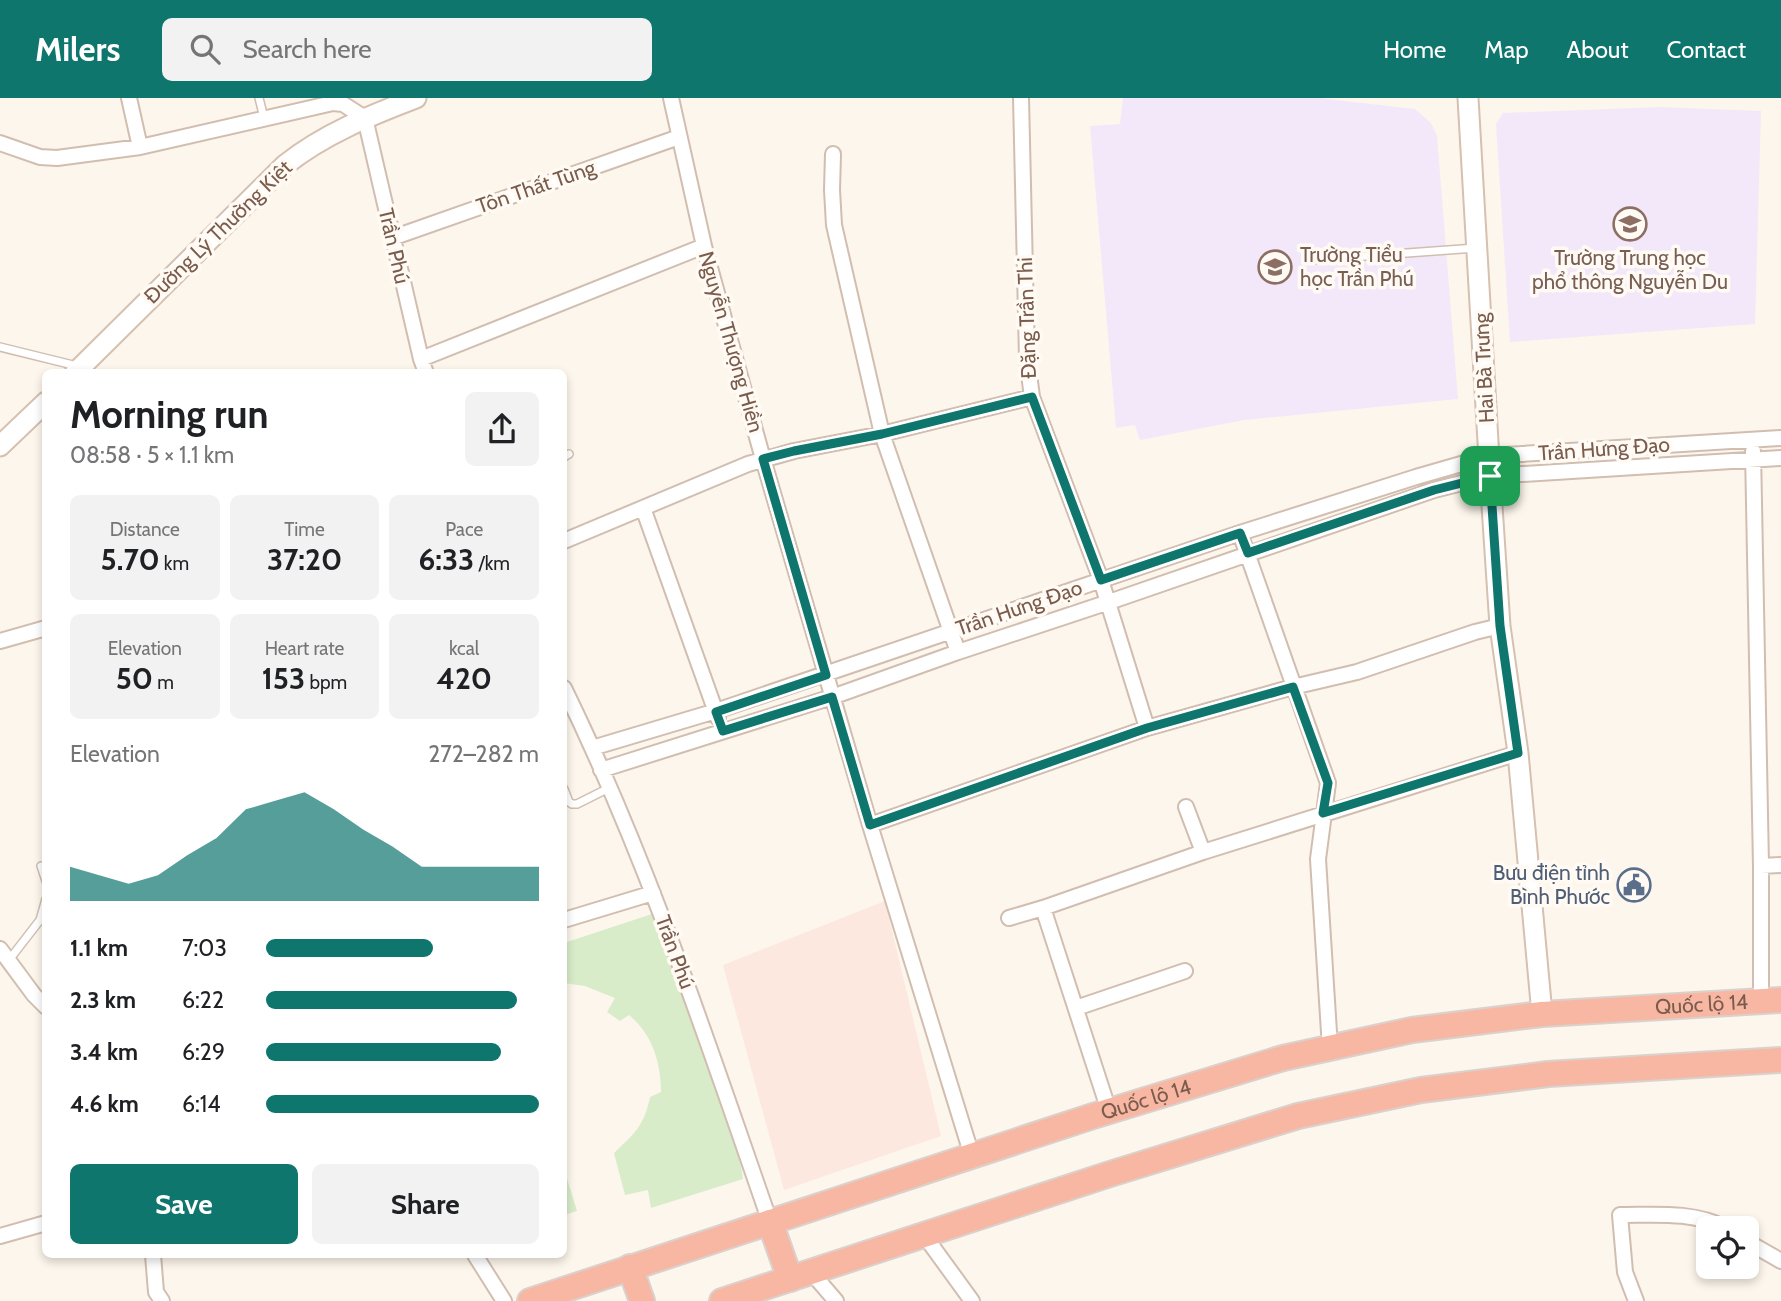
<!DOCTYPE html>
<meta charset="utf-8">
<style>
:root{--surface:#fff;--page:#f2f2f2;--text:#202124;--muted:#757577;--accent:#0f766e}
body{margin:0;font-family:Cabin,sans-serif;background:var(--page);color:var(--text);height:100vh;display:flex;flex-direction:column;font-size:26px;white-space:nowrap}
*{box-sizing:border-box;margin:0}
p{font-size:23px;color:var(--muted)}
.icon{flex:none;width:38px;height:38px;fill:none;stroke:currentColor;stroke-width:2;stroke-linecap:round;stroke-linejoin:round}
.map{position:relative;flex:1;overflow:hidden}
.sheet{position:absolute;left:42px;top:271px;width:525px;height:889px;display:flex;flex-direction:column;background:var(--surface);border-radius:10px;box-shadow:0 4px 10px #0003}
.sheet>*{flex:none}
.controls{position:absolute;left:1696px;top:1118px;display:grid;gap:14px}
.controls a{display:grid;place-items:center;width:63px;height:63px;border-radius:10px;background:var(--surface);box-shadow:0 4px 10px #0003;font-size:35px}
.pin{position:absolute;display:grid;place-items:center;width:60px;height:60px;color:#fff;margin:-30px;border-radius:14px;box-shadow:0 4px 10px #0006}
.round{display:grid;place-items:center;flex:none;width:74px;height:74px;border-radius:10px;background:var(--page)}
.summary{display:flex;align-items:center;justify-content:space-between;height:119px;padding:0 28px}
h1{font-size:38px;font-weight:700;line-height:52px}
.metrics{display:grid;grid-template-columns:repeat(3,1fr);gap:10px;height:119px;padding:7px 28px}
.metrics div{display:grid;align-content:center;border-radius:10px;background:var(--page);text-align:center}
.metrics b{font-size:30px;font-weight:700}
.metrics small{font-size:19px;font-weight:400}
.metrics p{font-size:19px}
.chart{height:196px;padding:14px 28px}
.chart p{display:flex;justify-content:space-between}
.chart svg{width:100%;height:126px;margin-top:7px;fill:var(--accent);opacity:.7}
.cta{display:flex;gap:14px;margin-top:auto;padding:14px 28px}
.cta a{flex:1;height:80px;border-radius:10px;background:var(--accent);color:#fff;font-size:28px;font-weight:700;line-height:80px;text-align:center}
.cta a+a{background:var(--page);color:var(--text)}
ul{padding:0 28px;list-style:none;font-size:23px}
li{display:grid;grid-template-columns:112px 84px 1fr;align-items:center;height:52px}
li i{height:18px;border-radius:9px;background:var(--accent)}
header{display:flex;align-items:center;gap:42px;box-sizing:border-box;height:98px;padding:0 35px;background:var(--accent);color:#fff}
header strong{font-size:33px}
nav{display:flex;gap:38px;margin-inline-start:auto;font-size:24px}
.search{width:490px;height:63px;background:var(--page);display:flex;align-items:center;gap:18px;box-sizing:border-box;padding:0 24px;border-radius:10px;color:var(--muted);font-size:26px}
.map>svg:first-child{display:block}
.commercial{fill:#fde8e0}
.education{fill:#f3e8fa}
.green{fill:#d8ecc9}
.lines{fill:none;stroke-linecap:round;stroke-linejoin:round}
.lane-casing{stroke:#d1beb0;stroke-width:10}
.street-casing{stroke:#d1beb0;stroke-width:18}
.secondary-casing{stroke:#d6c0b0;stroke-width:23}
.highway-casing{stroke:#dad1cd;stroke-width:28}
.lane{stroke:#fff;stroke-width:7}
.street{stroke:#fff;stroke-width:14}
.secondary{stroke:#fff;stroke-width:19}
.highway{stroke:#f7b7a3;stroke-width:24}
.route-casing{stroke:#fff;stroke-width:14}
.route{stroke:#0f766e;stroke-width:9}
.labels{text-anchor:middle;stroke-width:7;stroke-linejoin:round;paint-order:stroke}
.street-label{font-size:21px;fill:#7a5c4d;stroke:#fffaf3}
.education-label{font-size:21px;fill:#785e54;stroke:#fffaf3;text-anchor:start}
.service-label{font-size:21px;fill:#4e5e75;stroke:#fffaf3;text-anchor:end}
</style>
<header>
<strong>Milers</strong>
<div class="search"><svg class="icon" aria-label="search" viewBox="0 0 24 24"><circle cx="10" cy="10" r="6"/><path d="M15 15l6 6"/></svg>Search here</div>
<nav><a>Home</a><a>Map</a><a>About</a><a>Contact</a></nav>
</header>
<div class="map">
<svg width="1781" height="1203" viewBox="0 0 1781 1203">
<rect width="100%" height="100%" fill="#fdf6ec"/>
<!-- commercial -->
<path class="commercial" d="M885,803L941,1038L784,1092L723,867Z"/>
<!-- education -->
<path class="education" d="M1123,0H1319L1415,11L1431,25L1437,38L1458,301L1244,322L1140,342L1135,327L1116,330L1090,28L1120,26Z
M1660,9L1761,13L1755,226L1510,244L1496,26L1503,15Z"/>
<!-- green -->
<path class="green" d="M655,815L724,1008L741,1068L743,1081L651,1110L648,1092L625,1097L614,1055C635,1035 644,1028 650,999L661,994C661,964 652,936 629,917L620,923L607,914L615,900L585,888L564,885V845Z
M564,1071L577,1113L564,1117Z"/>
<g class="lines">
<defs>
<path id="lane" d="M259,0L264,20
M1310,162L1476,150
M0,249L77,268
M564,359L569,356
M564,691L569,704L572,706H577L609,690
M41,768L46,783
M9,862L40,822L46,801"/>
<path id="street" d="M129,0L140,49
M671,0L704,148L763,361L870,727L972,1058
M1021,0L1027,261L1032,299L1101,482L1147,630
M0,45L40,59L57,60L140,49L333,5L343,6L365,20L421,261L426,275
M833,56L832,92L834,127L882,336L958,554
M392,140L679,39
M421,261L704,148
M1753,353L1761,768V903
M643,410L718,620
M1240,435L1328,685L1318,761L1330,950
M564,443L748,366L794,353L882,336L1032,299
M0,543L46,530
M564,590C648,762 707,943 770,1124
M592,650L716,613L1240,435L1416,379L1489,358L1781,340
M601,672L832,599L958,554L1109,504L1434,392L1490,378L1781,360
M1186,709L1203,754
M870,727L1147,630L1293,589L1357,574L1475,534L1500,528
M1761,768L1781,767
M1043,810L1109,1013
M1009,820L1043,810L1203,754L1518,655
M564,822L653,795
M0,851L34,897L46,909
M1076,910L1185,873
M924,1137L972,1203
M0,1138L46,1125
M1746,1143L1781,1163
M153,1157L156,1194L162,1203
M475,1157L504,1203
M811,1174L836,1203
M1636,1203L1625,1174L1620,1117C1655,1117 1693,1113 1726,1130"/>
<path id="secondary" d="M1468,0L1490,378L1500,528L1518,655L1542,916
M75,275L285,67C324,36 369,18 416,0
M0,348L46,304"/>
<g id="highway">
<path d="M770,1124L790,1181"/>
<path d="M630,1169L642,1203"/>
<path id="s1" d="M530,1203L1093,1018L1283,960L1412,932L1542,916L1781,902"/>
<path d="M722,1203L1110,1076L1298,1018L1421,992L1548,976L1781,962"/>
</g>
</defs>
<!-- lane casing -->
<use href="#lane" class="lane-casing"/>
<!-- street casing -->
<use href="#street" class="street-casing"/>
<!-- secondary casing -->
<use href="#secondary" class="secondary-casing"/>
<!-- highway casing -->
<use href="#highway" class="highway-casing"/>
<!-- lane -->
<use href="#lane" class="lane"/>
<!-- street -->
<use href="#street" class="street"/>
<!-- secondary -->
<use href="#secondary" class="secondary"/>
<!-- highway -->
<use href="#highway" class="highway"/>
</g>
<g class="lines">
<defs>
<path id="route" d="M1032,299L1101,482L1240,435L1248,455L1434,392L1490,378L1500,528L1518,655L1323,715L1328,685L1293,589L1147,630L870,727L832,599L723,633L716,614L826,577L763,361L794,353L882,336Z"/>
</defs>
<!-- route casing -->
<use href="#route" class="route-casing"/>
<!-- route -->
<use href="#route" class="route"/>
</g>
<!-- icons -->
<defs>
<symbol id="school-ring" viewBox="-11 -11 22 22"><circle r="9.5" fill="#fffaf3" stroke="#8d6e63" stroke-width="1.5"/><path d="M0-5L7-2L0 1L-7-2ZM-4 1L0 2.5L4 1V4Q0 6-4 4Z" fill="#8d6e63"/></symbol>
<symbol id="civic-ring" viewBox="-11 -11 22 22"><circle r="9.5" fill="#fffaf3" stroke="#5c6f8a" stroke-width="1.5"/><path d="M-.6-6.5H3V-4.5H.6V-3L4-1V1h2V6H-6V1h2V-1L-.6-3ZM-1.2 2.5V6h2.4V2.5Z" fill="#5c6f8a"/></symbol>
</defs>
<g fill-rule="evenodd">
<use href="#school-ring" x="1611" y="107" width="38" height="38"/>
<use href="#school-ring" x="1256" y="150" width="38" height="38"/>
<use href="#civic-ring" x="1615" y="768" width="38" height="38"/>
</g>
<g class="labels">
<!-- street labels -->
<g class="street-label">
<text transform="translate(536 89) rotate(-19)" y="7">Tôn Thất Tùng</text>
<text transform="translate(218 134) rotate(-44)" y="7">Đường Lý Thường Kiệt</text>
<text transform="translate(394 148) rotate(77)" y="7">Trần Phú</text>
<text transform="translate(1027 220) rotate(-92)" y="7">Đặng Trần Thi</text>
<text transform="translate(731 244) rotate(74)" y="7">Nguyễn Thượng Hiền</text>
<text transform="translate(1484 270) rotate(-93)" y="7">Hai Bà Trưng</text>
<text transform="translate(1604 351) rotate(-4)" y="7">Trần Hưng Đạo</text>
<text transform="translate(1019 510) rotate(-19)" y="7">Trần Hưng Đạo</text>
<text transform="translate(675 854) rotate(70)" y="7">Trần Phú</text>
<text dy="7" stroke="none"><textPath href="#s1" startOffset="1214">Quốc lộ 14</textPath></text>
<text dy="7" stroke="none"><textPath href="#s1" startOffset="648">Quốc lộ 14</textPath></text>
</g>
<!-- education labels -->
<g class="education-label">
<text x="1300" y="164">Trường Tiểu<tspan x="1300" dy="24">học Trần Phú</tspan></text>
<text x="1630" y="167" text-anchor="middle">Trường Trung học<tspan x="1630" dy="24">phổ thông Nguyễn Du</tspan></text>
</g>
<!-- service labels -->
<g class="service-label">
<text x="1610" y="782">Bưu điện tỉnh<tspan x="1610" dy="24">Bình Phước</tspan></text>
</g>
</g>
</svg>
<div class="controls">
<a><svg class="icon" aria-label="locate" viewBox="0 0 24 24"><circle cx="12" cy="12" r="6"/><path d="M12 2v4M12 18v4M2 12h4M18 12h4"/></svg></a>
</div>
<div class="pin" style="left:1490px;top:378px;background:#1e9e55"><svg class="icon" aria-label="arrive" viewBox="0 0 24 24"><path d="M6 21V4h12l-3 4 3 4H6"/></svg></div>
<section class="sheet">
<div class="summary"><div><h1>Morning run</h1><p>08:58 · 5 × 1.1 km</p></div><a class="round"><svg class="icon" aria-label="share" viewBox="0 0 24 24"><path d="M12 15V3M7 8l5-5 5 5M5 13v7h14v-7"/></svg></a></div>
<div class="metrics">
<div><p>Distance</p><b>5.70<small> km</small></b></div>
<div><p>Time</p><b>37:20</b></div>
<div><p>Pace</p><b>6:33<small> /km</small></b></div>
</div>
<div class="metrics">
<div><p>Elevation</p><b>50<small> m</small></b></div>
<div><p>Heart rate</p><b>153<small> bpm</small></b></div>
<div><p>kcal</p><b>420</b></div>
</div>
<div class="chart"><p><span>Elevation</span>272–282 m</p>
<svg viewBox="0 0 160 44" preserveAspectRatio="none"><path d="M0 44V32L10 35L20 38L30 35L40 28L50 22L60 12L70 9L80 6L90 12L100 19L110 25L120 32L130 32L140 32L150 32L160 32V44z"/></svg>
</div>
<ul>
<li><b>1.1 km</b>7:03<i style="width:61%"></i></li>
<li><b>2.3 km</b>6:22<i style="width:92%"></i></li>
<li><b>3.4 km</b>6:29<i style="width:86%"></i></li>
<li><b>4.6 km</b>6:14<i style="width:100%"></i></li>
</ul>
<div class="cta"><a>Save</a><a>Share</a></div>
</section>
</div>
